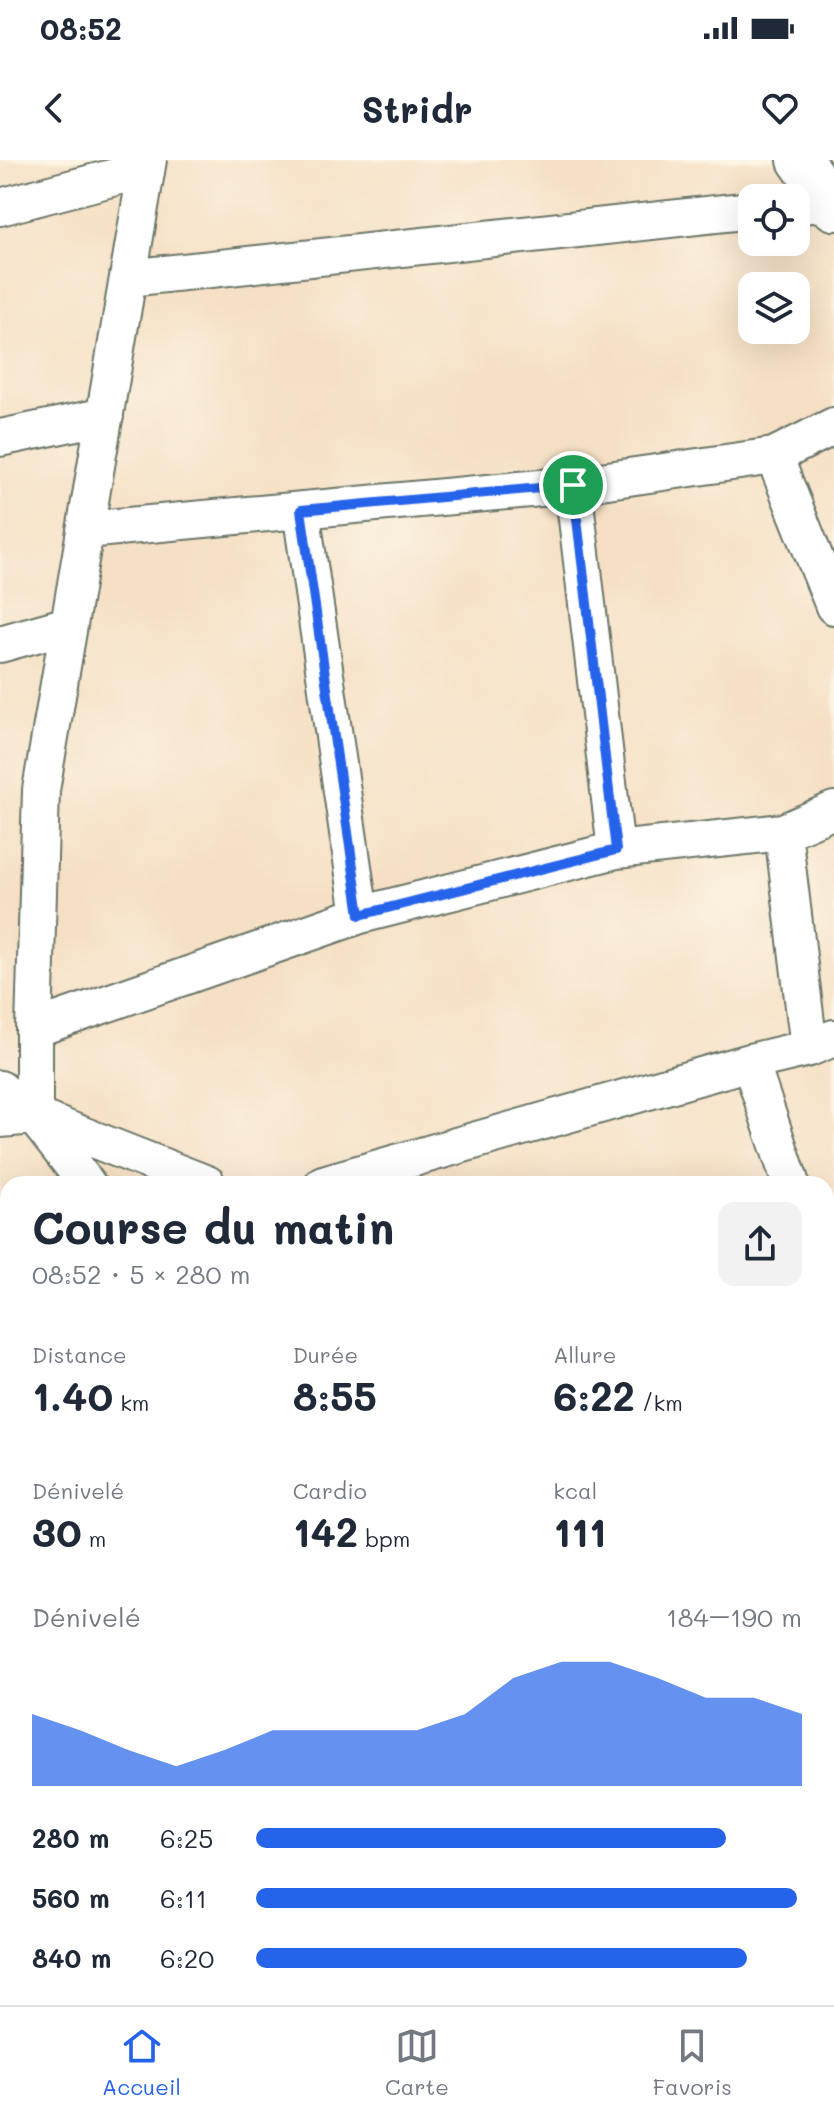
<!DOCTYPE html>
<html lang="fr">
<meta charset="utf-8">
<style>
:root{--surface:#fff;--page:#f2f2f3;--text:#1f2937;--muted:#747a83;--line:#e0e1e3;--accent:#2563eb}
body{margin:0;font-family:Mali,sans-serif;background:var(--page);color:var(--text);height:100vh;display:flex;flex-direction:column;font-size:30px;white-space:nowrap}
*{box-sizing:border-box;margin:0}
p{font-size:26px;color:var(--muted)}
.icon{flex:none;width:44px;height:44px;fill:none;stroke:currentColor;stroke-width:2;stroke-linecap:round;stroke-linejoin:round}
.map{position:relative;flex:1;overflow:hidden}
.panel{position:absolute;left:0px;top:1016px;width:834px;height:830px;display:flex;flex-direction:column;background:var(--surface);border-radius:24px 24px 0 0;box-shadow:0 8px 32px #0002}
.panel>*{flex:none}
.tools{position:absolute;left:738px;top:24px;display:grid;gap:16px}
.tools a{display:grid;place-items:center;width:72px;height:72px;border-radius:16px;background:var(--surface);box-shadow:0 8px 32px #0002;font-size:40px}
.pin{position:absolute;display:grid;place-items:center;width:68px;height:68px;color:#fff;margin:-34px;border:4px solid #fff;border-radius:50%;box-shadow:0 2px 8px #0007}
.round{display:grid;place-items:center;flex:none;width:84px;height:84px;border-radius:16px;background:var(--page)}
.headline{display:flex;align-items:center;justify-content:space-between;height:136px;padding:0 32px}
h1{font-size:44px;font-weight:700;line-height:60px}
.figures{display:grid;grid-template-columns:repeat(3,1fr);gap:12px;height:136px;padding:8px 32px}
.figures div{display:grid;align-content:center}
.figures b{font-size:40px;font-weight:700}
.figures small{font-size:22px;font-weight:400}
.figures p{font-size:22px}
.chart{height:224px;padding:16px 32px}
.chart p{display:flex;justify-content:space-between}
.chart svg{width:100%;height:144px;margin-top:8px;fill:var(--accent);opacity:.7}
ul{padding:0 32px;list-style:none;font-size:26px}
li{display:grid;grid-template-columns:128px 96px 1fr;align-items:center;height:60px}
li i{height:20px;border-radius:10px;background:var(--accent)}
.status{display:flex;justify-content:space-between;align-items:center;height:56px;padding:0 40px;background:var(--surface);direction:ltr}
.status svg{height:22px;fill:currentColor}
header{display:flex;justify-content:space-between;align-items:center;height:104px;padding:0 32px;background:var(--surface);font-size:36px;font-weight:700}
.dock{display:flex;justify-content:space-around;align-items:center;height:112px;border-top:2px solid var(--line);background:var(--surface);font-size:22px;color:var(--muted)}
.dock a{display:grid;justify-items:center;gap:4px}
.dock .active{color:var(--accent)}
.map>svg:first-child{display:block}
.forest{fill:#7ab472;stroke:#4c7853;stroke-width:2}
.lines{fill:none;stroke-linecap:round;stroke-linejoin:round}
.stream{stroke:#44a8c4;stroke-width:10}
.minor-casing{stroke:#6a7667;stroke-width:40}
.tertiary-casing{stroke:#6a7667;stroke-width:48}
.minor{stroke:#fff;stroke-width:36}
.tertiary{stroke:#fff;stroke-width:44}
.route-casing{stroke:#fff;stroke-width:16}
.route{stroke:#2563eb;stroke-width:10}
</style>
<div class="status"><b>08:52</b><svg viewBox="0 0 49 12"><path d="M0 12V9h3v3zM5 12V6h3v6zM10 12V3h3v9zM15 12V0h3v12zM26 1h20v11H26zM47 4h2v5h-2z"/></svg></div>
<header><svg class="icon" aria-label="back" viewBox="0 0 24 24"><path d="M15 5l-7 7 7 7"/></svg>Stridr<svg class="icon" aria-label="heart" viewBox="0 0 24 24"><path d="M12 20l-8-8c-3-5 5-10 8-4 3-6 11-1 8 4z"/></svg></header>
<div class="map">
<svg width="834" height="1845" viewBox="0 0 834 1845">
<rect width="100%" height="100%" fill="#fcf5e5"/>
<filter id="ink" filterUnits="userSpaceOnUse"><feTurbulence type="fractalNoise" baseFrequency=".0125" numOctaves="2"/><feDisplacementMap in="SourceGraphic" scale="16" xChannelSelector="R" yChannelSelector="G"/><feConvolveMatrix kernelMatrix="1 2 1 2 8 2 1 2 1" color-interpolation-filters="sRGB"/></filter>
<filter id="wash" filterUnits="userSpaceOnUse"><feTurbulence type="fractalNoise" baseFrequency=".006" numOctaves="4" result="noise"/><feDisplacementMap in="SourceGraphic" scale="32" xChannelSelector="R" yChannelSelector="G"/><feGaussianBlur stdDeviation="1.8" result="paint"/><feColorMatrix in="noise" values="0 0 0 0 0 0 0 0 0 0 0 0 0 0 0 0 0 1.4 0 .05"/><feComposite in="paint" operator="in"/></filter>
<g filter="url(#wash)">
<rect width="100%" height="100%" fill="#f6e0c5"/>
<!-- forest -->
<path class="forest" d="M826,1669L834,1675V1812L826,1813Z
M446,1838H710L676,1845H448Z"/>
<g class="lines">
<!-- stream -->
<path class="stream" d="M826,1747L834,1756
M168,1845L180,1838"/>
</g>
</g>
<g filter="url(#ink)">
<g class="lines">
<defs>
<path id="minor" d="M796,46L829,42
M0,47L146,9
M128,118L752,50
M0,278L105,256
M774,296L834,446
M573,325L616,690
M301,350L360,755
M85,370L573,325L774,296L834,266
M0,484L68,465
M783,672L809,888
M34,869L360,755L616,690L783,672L834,650
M750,902L791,1024
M0,929L34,956L87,1024
M34,956V869L41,630L148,0
M0,959L34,956L207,1024
M323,1024L750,902L809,888L834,878
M826,1095L834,1094
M826,1150L834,1189
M7,1224L8,1232
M826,1301L834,1304
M826,1355L834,1354
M0,1456L8,1454
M826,1717L834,1725
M826,1824H834
M755,1838L757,1845
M701,1845L727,1838"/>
<path id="tertiary" d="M800,0L834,48"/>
</defs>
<!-- minor casing -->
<use href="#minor" class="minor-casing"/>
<!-- tertiary casing -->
<use href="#tertiary" class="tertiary-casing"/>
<!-- minor -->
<use href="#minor" class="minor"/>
<!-- tertiary -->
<use href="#tertiary" class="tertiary"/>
</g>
</g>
<g class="lines" filter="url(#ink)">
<defs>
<path id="route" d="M573,325L616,690L360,755L301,350Z"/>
</defs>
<!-- route casing -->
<use href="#route" class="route-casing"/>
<!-- route -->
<use href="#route" class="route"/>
</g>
</svg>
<div class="tools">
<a><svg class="icon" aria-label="locate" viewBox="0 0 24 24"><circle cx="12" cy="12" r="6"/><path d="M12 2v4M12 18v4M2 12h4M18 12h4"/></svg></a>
<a><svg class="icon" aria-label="layers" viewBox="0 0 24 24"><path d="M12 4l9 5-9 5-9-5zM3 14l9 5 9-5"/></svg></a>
</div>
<div class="pin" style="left:573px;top:325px;background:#1e9e55"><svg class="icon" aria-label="arrive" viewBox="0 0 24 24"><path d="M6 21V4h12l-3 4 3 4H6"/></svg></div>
<section class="panel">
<div class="headline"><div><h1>Course du matin</h1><p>08:52 · 5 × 280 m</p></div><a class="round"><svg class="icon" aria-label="share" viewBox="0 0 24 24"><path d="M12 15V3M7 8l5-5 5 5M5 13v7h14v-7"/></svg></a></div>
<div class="figures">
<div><p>Distance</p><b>1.40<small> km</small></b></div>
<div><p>Durée</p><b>8:55</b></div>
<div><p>Allure</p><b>6:22<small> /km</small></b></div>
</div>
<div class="figures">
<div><p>Dénivelé</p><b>30<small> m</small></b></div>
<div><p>Cardio</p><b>142<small> bpm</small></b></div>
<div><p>kcal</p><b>111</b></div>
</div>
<div class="chart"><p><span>Dénivelé</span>184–190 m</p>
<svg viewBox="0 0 160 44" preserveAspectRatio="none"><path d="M0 44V22L10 27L20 33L30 38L40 33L50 27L60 27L70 27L80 27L90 22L100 11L110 6L120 6L130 11L140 17L150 17L160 22V44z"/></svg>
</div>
<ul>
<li><b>280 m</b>6:25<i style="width:86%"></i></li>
<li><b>560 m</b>6:11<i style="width:99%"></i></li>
<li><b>840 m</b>6:20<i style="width:90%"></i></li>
</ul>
</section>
</div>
<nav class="dock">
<a class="active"><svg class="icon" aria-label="home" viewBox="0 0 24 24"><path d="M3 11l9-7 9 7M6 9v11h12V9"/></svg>Accueil</a>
<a><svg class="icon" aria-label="map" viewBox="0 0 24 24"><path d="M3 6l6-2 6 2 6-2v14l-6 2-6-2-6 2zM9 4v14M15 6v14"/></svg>Carte</a>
<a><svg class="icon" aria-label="saved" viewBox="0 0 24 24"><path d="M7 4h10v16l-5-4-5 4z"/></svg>Favoris</a>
</nav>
